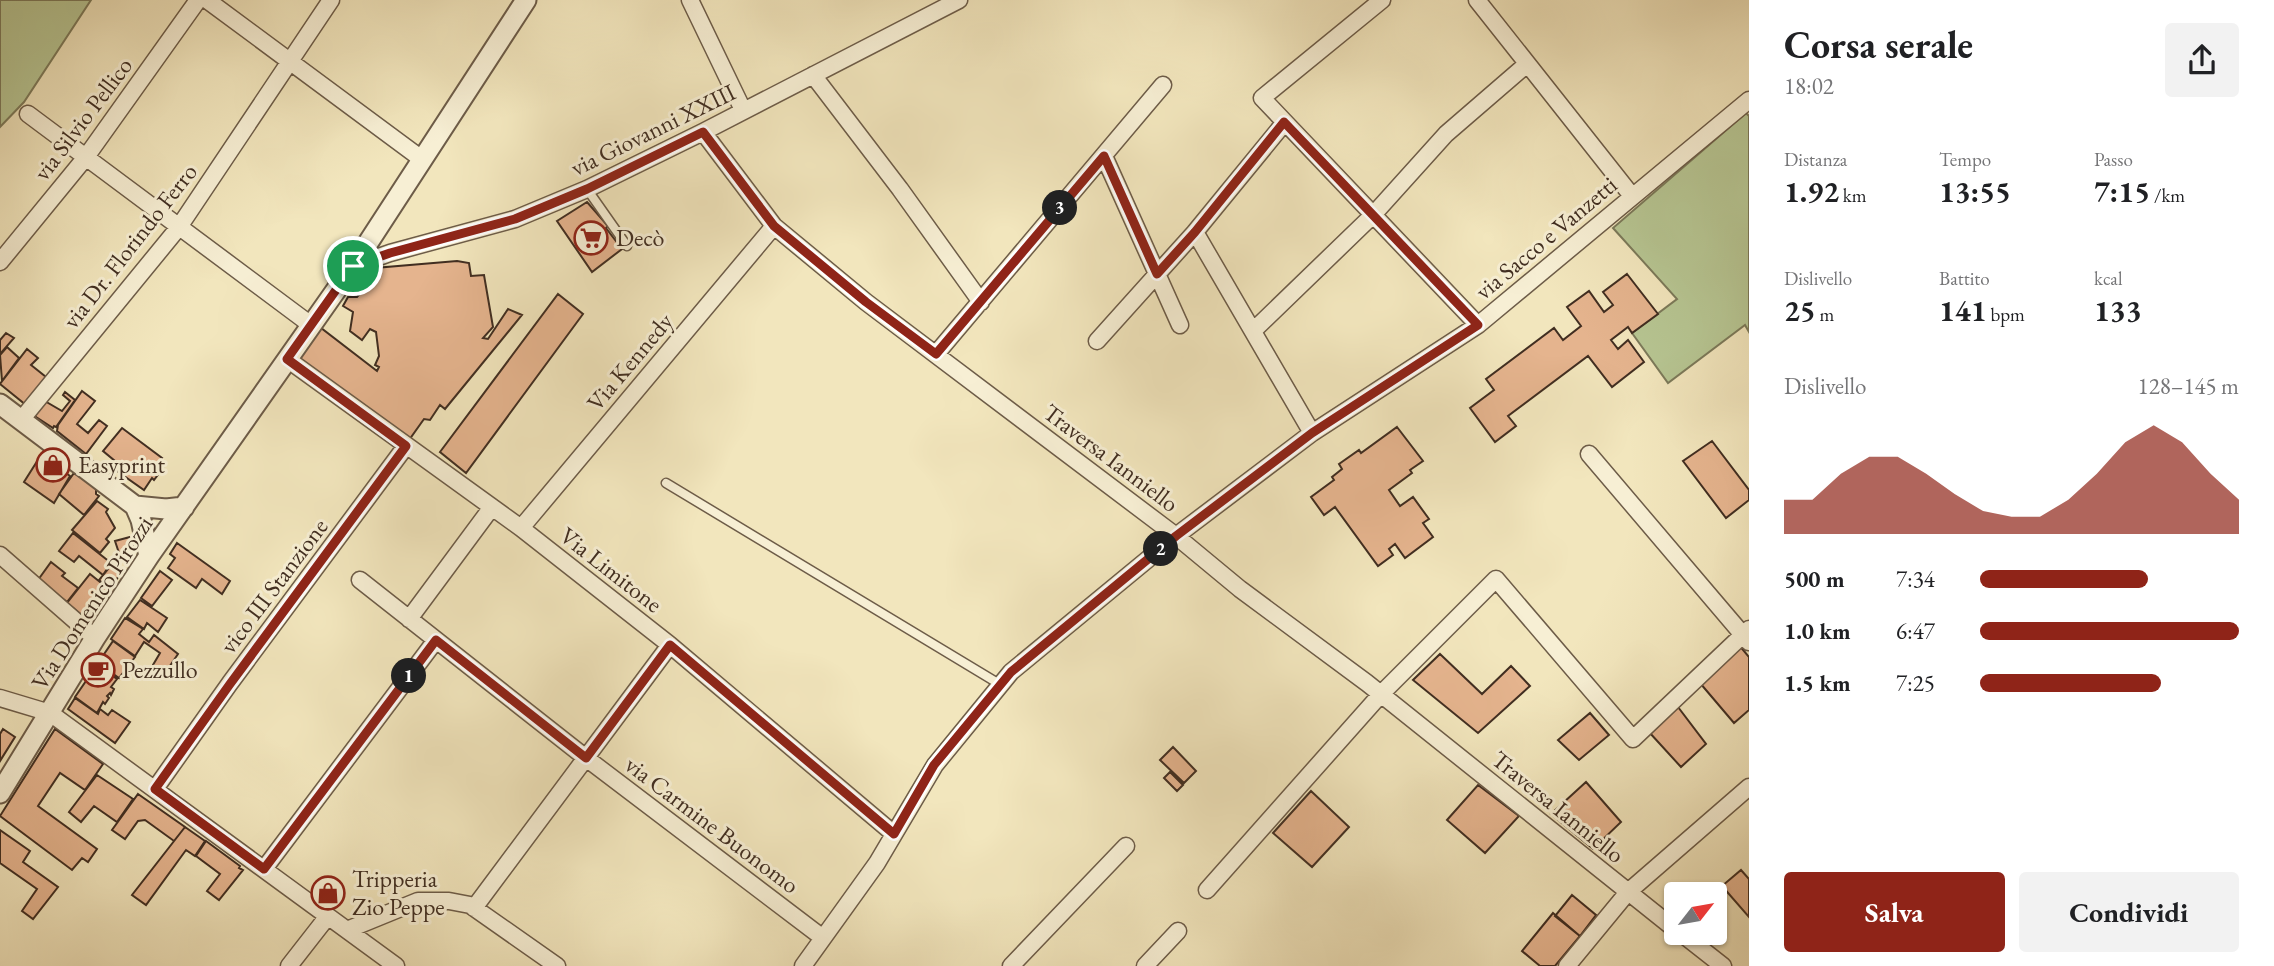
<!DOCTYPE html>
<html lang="it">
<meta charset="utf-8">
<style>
:root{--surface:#fff;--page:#f2f2f2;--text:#202124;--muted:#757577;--accent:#8f2418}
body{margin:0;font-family:"EB Garamond",serif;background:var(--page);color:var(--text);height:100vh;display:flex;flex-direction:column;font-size:26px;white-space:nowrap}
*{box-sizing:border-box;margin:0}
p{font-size:23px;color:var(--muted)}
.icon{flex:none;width:38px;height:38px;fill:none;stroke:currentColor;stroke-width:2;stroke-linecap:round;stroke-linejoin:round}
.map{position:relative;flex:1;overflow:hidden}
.side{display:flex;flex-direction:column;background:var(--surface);width:525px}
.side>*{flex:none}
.needle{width:46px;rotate:59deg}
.tools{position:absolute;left:1664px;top:882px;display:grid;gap:14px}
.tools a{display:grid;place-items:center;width:63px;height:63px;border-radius:7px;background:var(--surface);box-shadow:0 2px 5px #0004;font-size:35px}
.pin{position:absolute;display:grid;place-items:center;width:60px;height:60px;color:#fff;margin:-30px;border:4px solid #fff;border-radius:50%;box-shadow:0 2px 7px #0007}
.km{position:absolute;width:35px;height:35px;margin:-18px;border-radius:50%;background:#222;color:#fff;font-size:19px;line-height:35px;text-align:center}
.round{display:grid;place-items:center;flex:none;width:74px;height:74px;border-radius:7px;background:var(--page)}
.head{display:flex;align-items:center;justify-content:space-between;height:119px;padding:0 35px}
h1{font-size:38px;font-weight:700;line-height:52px}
.stats{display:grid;grid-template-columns:repeat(3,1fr);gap:10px;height:119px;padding:7px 35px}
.stats div{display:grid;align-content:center}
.stats b{font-size:30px;font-weight:700}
.stats small{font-size:19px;font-weight:400}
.stats p{font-size:19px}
.chart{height:196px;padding:14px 35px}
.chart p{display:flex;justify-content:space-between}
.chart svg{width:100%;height:126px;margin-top:7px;fill:var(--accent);opacity:.7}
.action{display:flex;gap:14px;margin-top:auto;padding:14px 35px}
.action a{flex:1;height:80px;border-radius:7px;background:var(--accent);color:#fff;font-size:28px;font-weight:700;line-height:80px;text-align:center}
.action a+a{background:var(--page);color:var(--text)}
ul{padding:0 35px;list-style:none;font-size:23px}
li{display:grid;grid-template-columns:112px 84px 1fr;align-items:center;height:52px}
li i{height:18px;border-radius:9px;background:var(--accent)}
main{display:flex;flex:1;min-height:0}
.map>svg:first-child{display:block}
.green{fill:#b7c693;stroke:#7c7a5a;stroke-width:2}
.building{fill:#e5b48e;stroke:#412e21;stroke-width:2}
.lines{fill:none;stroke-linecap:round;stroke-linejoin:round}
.service-casing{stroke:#6d5c48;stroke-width:11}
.minor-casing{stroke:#6d5c48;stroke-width:19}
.tertiary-casing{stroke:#6d5c48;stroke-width:23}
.service{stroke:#f7efd4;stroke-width:8}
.minor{stroke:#f7efd4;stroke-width:16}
.tertiary{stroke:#f7efd4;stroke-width:19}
.route-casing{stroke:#fff;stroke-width:14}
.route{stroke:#8f2418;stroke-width:9}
.labels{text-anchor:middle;stroke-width:6;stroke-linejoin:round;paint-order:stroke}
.street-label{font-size:24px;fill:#412e21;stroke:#f7efd4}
.poi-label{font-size:24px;fill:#412e21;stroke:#f7efd4;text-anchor:start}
</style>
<main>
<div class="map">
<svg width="1749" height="966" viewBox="0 0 1749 966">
<rect width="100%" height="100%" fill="#f2e6bd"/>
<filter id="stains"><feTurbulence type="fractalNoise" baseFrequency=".00286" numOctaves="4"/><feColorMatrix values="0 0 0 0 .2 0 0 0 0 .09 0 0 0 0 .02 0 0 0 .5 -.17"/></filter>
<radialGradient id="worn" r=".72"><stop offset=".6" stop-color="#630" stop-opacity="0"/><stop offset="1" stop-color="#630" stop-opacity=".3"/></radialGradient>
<!-- green -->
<path class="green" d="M0,0H91L24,102L0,127Z
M1746,113L1749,116V332L1745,325L1668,383L1632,333L1677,299L1613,228Z"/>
<!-- building -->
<path class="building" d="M587,202L608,226L606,228L622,249L592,272L557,221Z
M457,261L469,263L471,276L484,275L493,327L483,338L488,339L508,309L522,315L445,409L440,405L430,420L424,419L409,440L298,358L321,328L377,371L379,367L375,365L379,356L376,332L370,329L362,340L350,331L353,312L343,306L348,297H357L362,291L363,269Z
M1627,274L1658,314L1632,333L1628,327L1611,340L1618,349L1628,340L1644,362L1612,387L1588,356L1508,416L1516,426L1495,442L1470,408L1494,390L1486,379L1554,328L1563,340L1581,326L1567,307L1589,291L1604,312L1613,305L1603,292Z
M558,294L583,314L466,473L440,452Z
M6,333L14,338L0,354V340Z
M7,347L19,358L2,381L0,355Z
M27,349L38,358L31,365L46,377L26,405L0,384Z
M82,391L95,401L77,424L88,433L99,420L107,426L86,454L57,431L58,425Z
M65,392L75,400L56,427L54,426L53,428L33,415L43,400L62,411L70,401L63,395Z
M1397,427L1423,461L1410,470L1412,473L1389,490L1400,506L1413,497L1429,519L1423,523L1433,537L1405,558L1395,544L1389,549L1393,555L1378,566L1335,507L1324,515L1311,497L1334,480L1332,477L1342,469L1339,464L1359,450L1361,453Z
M122,428L162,458L158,463L163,468L154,480L152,478L144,490L117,471L121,466L103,451Z
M1712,441L1749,490V500L1726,518L1683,461Z
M43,452L54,459L51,462L70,476L54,503L24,482Z
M74,473L96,488V494L99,496L84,515L59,494Z
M97,501L108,509L106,512L115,528L106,539L109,542L100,553L72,530Z
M73,533L111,563L103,575L79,556L74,562L59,551Z
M130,537L135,551L120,556L115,541Z
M177,543L230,581L222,594L202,579L196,588L168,568L175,558L170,554Z
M51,562L65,573L62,576L78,588L67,602L38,580Z
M112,564L122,571L110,589L99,580Z
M160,571L172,580L152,606L141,598Z
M90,574L110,590V593L90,622L67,603Z
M140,600L167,618L158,632L147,623L144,629L127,617Z
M125,618L143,629L139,634L149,642L154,635L178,654L161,679L150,670L160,653L144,642L135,656L111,639Z
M113,641L135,657L119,678L98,663Z
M1739,645L1749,657V710L1734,723L1700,683Z
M1440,654L1482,694L1511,666L1530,686L1478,733L1413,680Z
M97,665L117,679L111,687L114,689L111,695L110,693L107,696L109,698L105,704L103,702L97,713L75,697Z
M75,698L98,714L100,709L108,715L112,710L130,722L115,743L68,709Z
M1678,707L1706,744L1681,767L1649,732Z
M1590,713L1609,735L1579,760L1558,740Z
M3,729L15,737L0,761V734Z
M55,729L103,764L85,790L60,773L38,806L97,849L88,862L82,858L72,870L0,816Z
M1173,747L1196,771L1184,783L1160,760Z
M1170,772L1183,785L1177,791L1164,778Z
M97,775L133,799L117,822L94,806L81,822L69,812Z
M1586,782L1621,822L1593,849L1551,814Z
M1478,785L1519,816L1485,853L1447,820Z
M1311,791L1349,827L1312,867L1273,833Z
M138,794L185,827L174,841L145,820L138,821L125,839L112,830Z
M185,827L205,841L195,856L186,850L146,905L132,895Z
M0,830L30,851L23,862L58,887L33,919L22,911L37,889L0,863Z
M206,841L240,866L239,868L243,870L219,900L207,891L220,874L196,856Z
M1741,870L1749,879V917L1722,886Z
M1572,895L1596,915L1580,936L1555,916Z
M1553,913L1580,936L1555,966H1540L1522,951Z"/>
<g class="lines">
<defs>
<path id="service" d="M587,189L627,246
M666,483L1001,685"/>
<path id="minor" d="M207,0L423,160
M690,0L743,110
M1382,0L1262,98L1478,325
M1477,0L1632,196
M813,75L900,189L981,302
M28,114L311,325
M703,132L774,226L866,302L1176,536L1240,589L1367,683L1676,930
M1104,156L1180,325
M1195,232L1312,433
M0,262L86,157L198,0
M353,266L390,253L515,219L587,189L703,132L959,0
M1253,331L1373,215L1446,134L1527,64
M1097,341L1195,232L1285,122
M936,354L1163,85
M287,359L521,528L670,645L894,834
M21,420L179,227L331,0
M1589,454L1749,642
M521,528L774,226
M0,555L95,638
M360,580L586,758L823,938
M409,619L492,507
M0,698L50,713L396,966
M155,789L230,683L406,446
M264,869L436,640
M1207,890L1381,694L1496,579L1633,739L1749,629
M474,908L670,645
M347,930L418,901H449L470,905L557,966
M1681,933L1723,966
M289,966L328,916
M803,966L877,863L935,765L1011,672L1176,536L1312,433L1478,325L1749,100
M1011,966L1126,846
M1145,966L1178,931
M1567,966L1628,892L1749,787"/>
<path id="tertiary" d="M0,404L135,506L141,520L149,556
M135,506L166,509L184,507
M0,793L95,638L149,556L353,266L526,0"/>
</defs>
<!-- service casing -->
<use href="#service" class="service-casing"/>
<!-- minor casing -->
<use href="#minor" class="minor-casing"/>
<!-- tertiary casing -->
<use href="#tertiary" class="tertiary-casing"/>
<!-- service -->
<use href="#service" class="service"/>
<!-- minor -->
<use href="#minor" class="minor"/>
<!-- tertiary -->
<use href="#tertiary" class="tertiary"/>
</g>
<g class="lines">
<defs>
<path id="route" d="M1284,122L1478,325L1312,433L1176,536L1011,672L934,765L894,834L670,645L586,758L436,640L264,869L155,789L230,684L406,446L287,359L353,266L390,253L515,219L587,189L703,132L774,226L866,302L936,354L1104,156L1157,274L1195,232Z"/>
</defs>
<!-- route casing -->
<use href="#route" class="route-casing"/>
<!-- route -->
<use href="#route" class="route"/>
</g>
<!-- icons -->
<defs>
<symbol id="supermarket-ring" viewBox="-11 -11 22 22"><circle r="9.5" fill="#f7efd4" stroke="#8f2418" stroke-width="1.5"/><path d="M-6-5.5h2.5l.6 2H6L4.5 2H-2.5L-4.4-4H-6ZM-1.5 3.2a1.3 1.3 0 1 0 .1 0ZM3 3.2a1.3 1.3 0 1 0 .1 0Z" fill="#8f2418"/></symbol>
<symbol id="shop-ring" viewBox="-11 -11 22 22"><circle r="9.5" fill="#f7efd4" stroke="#8f2418" stroke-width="1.5"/><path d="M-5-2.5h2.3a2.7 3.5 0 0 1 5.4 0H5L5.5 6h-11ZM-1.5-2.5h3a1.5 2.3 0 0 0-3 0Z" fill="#8f2418"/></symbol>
<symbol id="cafe-ring" viewBox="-11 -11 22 22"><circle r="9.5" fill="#f7efd4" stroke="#8f2418" stroke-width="1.5"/><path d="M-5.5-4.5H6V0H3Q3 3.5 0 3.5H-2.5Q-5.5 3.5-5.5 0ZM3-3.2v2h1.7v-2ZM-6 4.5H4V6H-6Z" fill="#8f2418"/></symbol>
</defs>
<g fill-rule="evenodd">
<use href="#supermarket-ring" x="572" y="219" width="38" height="38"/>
<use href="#shop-ring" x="34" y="446" width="38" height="38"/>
<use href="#cafe-ring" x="79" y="651" width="38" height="38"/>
<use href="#shop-ring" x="309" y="874" width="38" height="38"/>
</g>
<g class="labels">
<!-- street labels -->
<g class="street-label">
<text transform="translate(83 119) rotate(-53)" y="8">via Silvio Pellico</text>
<text transform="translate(653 130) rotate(-26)" y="8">via Giovanni XXIII</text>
<text transform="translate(1546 238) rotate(-40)" y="8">via Sacco e Vanzetti</text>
<text transform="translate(130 246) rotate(-52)" y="8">via Dr. Florindo Ferro</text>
<text transform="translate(630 362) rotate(-50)" y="8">Via Kennedy</text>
<text transform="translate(1111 458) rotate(37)" y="8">Traversa Ianniello</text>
<text transform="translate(611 570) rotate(38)" y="8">Via Limitone</text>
<text transform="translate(274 586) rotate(-53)" y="8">vico III Stanzione</text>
<text transform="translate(92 603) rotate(-57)" y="8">Via Domenico Pirozzi</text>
<text transform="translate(1558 807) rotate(39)" y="8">Traversa Ianniello</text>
<text transform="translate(712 825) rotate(37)" y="8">via Carmine Buonomo</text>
</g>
<!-- poi labels -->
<g class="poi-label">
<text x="616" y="246">Decò</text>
<text x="78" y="473">Easyprint</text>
<text x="122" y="678">Pezzullo</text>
<text x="352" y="887">Tripperia<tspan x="352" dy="28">Zio Peppe</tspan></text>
</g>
</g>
<rect width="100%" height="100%" filter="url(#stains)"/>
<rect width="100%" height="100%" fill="url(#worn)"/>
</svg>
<div class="tools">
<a><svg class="needle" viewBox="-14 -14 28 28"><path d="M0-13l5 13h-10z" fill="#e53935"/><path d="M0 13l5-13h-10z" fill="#757577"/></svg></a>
</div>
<div class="pin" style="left:353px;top:266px;background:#1e9e55"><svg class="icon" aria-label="arrive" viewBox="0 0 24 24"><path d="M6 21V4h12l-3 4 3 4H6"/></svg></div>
<b class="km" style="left:409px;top:676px">1</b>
<b class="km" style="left:1161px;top:549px">2</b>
<b class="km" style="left:1060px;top:208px">3</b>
</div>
<section class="side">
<div class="head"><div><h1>Corsa serale</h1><p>18:02</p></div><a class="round"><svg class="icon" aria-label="share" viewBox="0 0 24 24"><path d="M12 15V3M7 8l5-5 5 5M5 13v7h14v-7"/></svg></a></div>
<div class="stats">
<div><p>Distanza</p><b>1.92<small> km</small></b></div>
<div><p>Tempo</p><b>13:55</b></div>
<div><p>Passo</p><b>7:15<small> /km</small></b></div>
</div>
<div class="stats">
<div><p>Dislivello</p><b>25<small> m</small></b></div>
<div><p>Battito</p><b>141<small> bpm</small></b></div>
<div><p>kcal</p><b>133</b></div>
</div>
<div class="chart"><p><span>Dislivello</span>128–145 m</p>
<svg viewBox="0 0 160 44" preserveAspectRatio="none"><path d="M0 44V32L10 32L20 23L30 17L40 17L50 23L60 30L70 36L80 38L90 38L100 32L110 23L120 12L130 6L140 12L150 23L160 32V44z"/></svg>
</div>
<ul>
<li><b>500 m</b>7:34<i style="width:65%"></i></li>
<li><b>1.0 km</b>6:47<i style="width:100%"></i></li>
<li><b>1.5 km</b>7:25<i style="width:70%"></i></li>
</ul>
<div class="action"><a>Salva</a><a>Condividi</a></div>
</section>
</main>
